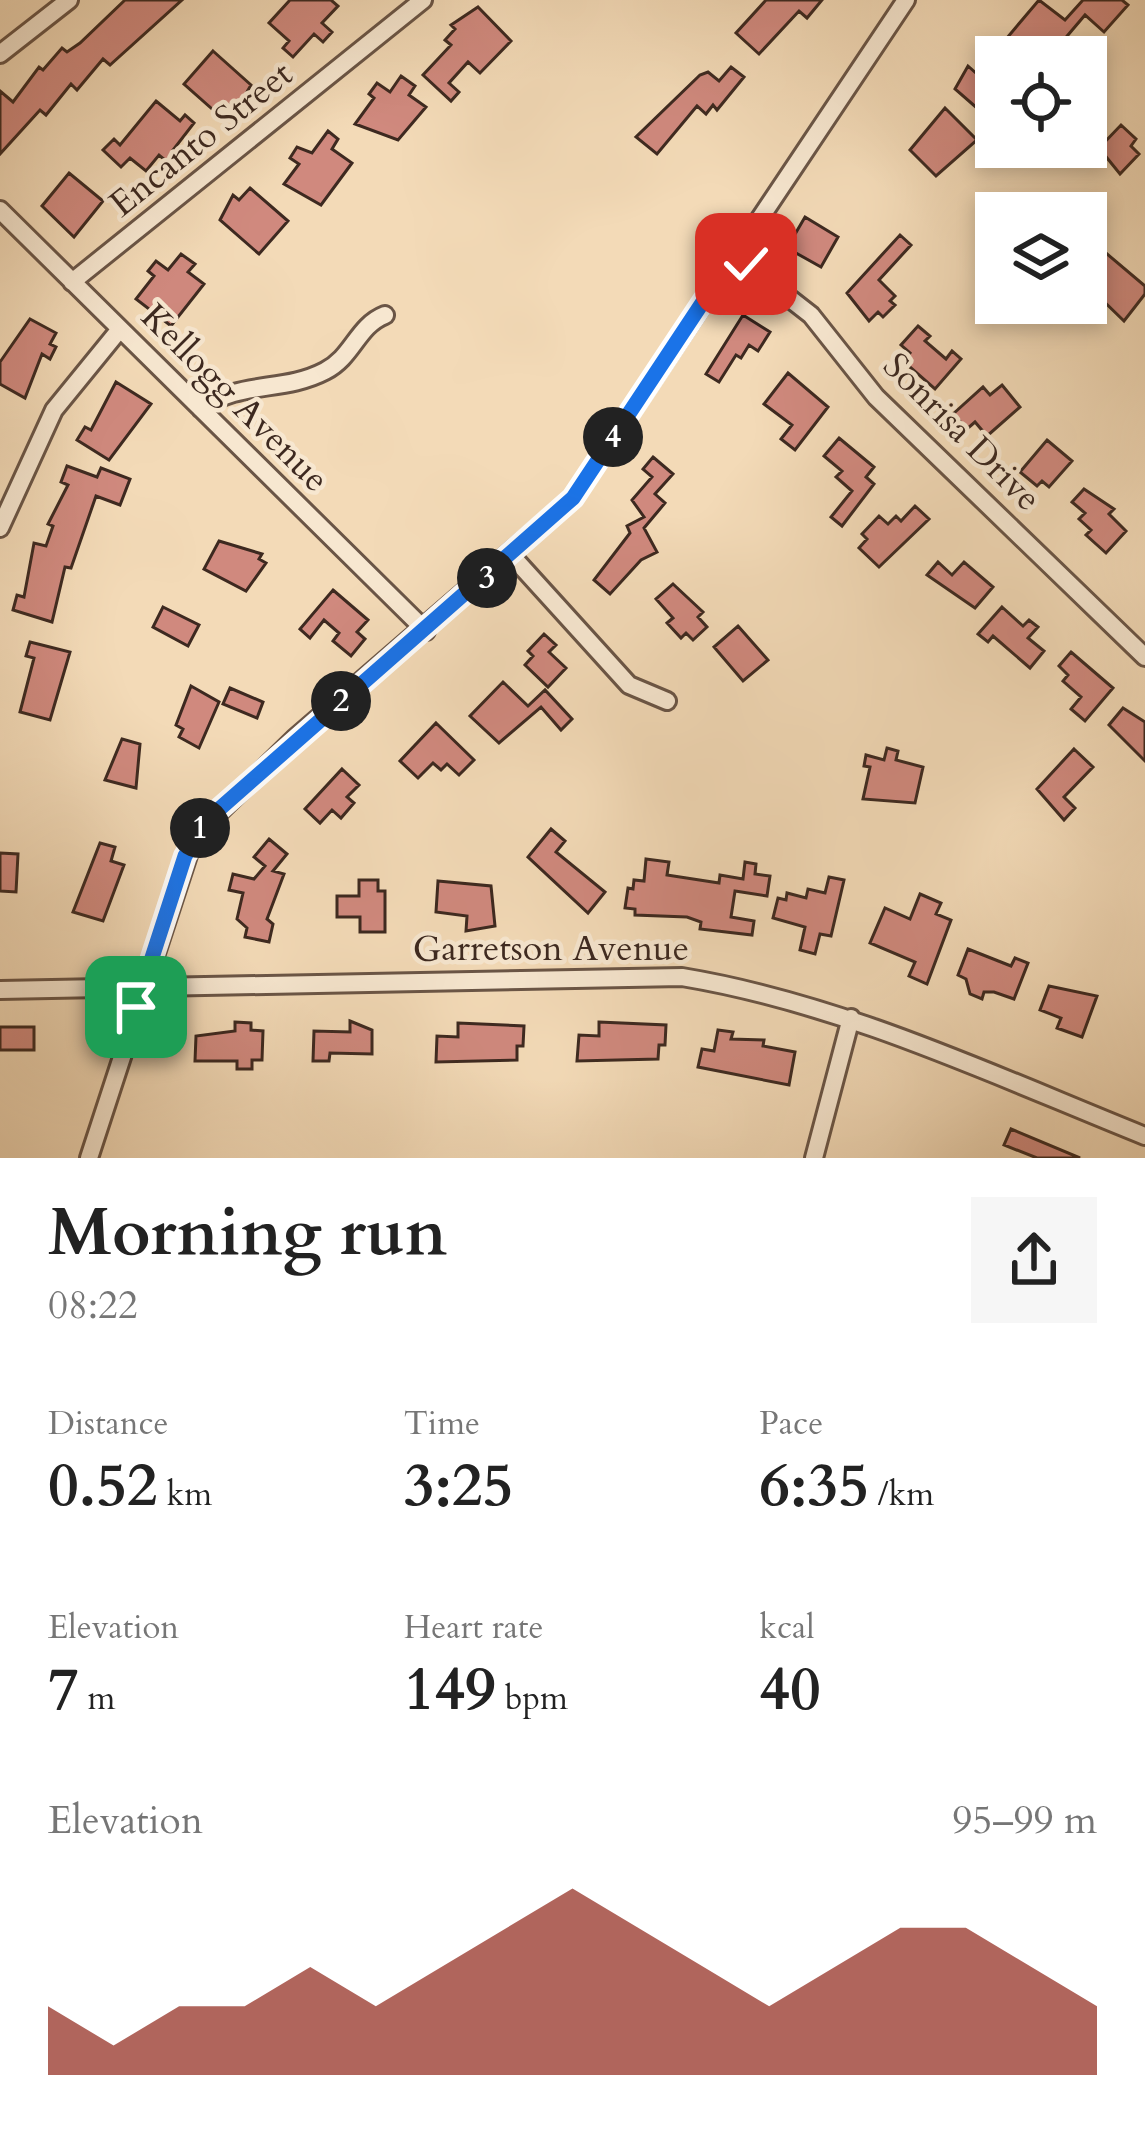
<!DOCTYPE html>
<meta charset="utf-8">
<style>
:root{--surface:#fff;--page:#f6f6f6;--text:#222;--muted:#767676;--accent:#8f2418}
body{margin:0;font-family:Cardo,serif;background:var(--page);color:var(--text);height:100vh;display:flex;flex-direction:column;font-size:45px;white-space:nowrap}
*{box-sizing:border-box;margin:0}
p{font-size:39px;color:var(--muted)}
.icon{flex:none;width:66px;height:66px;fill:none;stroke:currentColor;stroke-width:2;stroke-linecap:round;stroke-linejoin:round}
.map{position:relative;height:1158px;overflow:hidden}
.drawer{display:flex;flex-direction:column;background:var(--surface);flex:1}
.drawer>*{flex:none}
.buttons{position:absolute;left:975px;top:36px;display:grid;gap:24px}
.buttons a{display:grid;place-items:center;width:132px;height:132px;border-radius:0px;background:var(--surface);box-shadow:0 6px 18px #0003;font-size:60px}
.pin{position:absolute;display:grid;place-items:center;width:102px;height:102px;color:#fff;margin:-51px;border-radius:24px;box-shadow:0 6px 18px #0006}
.km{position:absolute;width:60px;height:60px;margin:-30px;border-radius:50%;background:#222;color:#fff;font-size:33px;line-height:60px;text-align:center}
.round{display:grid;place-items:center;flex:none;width:126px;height:126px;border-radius:0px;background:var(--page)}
.head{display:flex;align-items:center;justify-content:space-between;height:204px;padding:0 48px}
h1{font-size:66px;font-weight:600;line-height:90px}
.figures{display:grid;grid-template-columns:repeat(3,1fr);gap:18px;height:204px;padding:12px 48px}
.figures div{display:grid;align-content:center}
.figures b{font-size:60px;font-weight:600}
.figures small{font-size:33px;font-weight:400}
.figures p{font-size:33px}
.chart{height:336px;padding:24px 48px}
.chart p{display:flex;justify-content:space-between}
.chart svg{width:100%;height:216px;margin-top:12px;fill:var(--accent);opacity:.7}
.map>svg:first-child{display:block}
.building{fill:#d0897e;stroke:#3d2920;stroke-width:3}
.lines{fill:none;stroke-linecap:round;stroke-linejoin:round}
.minor-casing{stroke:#6a5546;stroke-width:22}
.minor{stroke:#f7e7d0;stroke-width:16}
.route-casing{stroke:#fff;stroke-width:24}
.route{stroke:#1a73e8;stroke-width:15}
.labels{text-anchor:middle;stroke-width:9;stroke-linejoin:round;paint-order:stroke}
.street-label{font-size:36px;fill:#3d2920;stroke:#f7e7d0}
</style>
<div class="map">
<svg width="1145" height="1158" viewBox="0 0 1145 1158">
<rect width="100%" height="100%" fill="#f3dab7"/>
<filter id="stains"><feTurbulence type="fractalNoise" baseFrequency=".00167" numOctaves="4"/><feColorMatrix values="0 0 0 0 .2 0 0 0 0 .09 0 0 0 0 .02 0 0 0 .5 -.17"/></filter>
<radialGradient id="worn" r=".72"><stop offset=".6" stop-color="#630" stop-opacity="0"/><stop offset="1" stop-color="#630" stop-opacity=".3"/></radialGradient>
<!-- building -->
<path class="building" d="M125,0H182L110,65L103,59L77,90L71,84L46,115L40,110L0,154V91L13,102L39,67L43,70L62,48L67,52L80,43Z
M290,0H331L338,6L322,23L332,32L323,42L314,34L293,57L283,48L289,41L269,23Z
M766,0H822L807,18L799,11L759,54L736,33Z
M1039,0L1065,20L1083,0H1122L1128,5L1104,32L1085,15L1051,55L1026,57L1006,39Z
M478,7L511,41L480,73L468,62L449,83L459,92L451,101L423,75L451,45L445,40L455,29L451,25Z
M213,51L251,85L237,109L231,104L220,116L184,84Z
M968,66L985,81L996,68V102L985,115L955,89Z
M731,67L744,77L717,110L713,105L706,114L697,106L657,154L636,137L700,75L708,72L719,81Z
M401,76L415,86L409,95L426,107L398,140L355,124L374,98L369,94L377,83L390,92Z
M156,101L180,121L185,115L194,123L173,150L179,155L171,165L159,155L146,171L130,158L121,167L103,150L114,139L120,145Z
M945,108L977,140L936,176L910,150Z
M1121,125L1136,139L1131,146L1139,154L1120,174L1099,148Z
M328,131L338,139L332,149L352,163L321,205L284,184L299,164L290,158L297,147L312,153Z
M69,173L103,201L74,237L42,206Z
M250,188L288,221L259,254L220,220L233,195L239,200Z
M805,217L838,237L821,267L787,248Z
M900,235L911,245L879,280L895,296L890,301L895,305L883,317L878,312L869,321L847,293Z
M1100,248L1145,286V294L1124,321L1086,284L1089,261Z
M181,254L195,264L188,272L204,284L171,326L136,299L154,276L148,271L156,261L168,270Z
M743,315L770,332L758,351L749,345L741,358L736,355L719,382L706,374Z
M30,319L56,333L50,344L56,347L50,359L42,354L25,398L0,384V362Z
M918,326L930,336L925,341L946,359L952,351L961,359L935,389L903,361L910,353L901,345Z
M788,373L828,407L795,450L781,439L792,425L764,404Z
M116,382L151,404L109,460L77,440L85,427L91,430Z
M1002,385L1020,407L987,436L975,422L967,429L953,414L983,387L990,395Z
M839,438L874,467L866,477L874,484L842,526L831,517L852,491L836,477L842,471L824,456Z
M1047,440L1072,461L1049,487L1042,481L1037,486L1020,472Z
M653,457L673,474L655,494L665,503L644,528L657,552L641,560L610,594L594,580L630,533L627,526L644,517L632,500L652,477L643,469Z
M67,466L97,477L101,468L130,479L120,505L96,496L71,568L65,567L52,622L13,610L17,595L24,597L34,543L46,546L53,526L48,524L68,485L61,482Z
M1084,489L1114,509L1109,514L1126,531L1106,553L1086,535L1091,530L1079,519L1085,513L1072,502Z
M915,506L929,519L879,567L859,548L867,539L862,534L879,516L888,524L896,516L901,521Z
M219,541L262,554L259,559L266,563L246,591L204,569Z
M938,562L952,575L964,562L993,587L975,608L927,575Z
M673,584L703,612L698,617L707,627L693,640L686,633L681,638L667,623L673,618L656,599Z
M333,590L368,620L357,632L365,639L351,656L333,641L339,633L324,620L310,638L300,629Z
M163,607L199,625L188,646L153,627Z
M1002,607L1023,626L1029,620L1038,627L1028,638L1044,651L1030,668L993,636L988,642L978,634Z
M738,626L768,660L743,681L714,647Z
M544,634L556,645L549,652L566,668L548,687L525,665L533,656L528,651Z
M30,642L70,652L50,720L20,712L34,658L26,656Z
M1071,652L1113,688L1085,721L1071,709L1081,697L1063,681L1068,675L1059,666Z
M503,682L528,706L545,690L572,719L561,730L541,707L499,743L470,716Z
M191,686L219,702L199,748L179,737L183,729L176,725Z
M230,688L263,702L257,718L223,704Z
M1123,708L1145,722V761L1109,725Z
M436,723L474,760L459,775L447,764L441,770L433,763L418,778L400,761Z
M122,739L140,744L136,788L105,780Z
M887,748L898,751L896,760L923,767L915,803L863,799L870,767L864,766L866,755L884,760Z
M1074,749L1093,767L1064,797L1075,808L1064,820L1037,789Z
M342,769L359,785L347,797L354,803L341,818L332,810L320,823L305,809Z
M551,829L565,841L556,852L605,892L588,913L528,857Z
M269,839L287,854L273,871L284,874L267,919L273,924L269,942L245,937L247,928L237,919L243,893L229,890L233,874L254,879L265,866L254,857Z
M100,843L115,847L111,861L124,865L103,921L73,912Z
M0,853L18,854L16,892L0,891Z
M646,859L669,862L667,875L719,883L720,875L743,879L745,862L756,864L755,874L770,876L767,896L735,891L731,917L754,921L752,935L700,929L701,922L687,917L635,915V909L625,908L628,888L633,889L634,880L644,881Z
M829,877L844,880L831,936L820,934L815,954L800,950L805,927L773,918L778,898L786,900L787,893L806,898L808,889L825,893Z
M359,880H378V891H385V932H360V917H337V896H359Z
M438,881L491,886L495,926L466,931L467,916L436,912Z
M920,894L941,903L936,914L951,920L927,984L909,976L915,962L870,943L885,908L910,919Z
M968,949L1011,966L1015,958L1028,963L1014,999L994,992H984L982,999L970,994L966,979L958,975Z
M1049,986L1097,996L1082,1037L1057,1028L1061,1018L1040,1010Z
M350,1021L372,1030V1054L330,1053L329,1061H313L314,1031L350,1032Z
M235,1022L251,1023V1030L263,1031L262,1060H252V1069H237V1061H195L196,1036L235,1031Z
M599,1022L666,1025L665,1045H659L658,1059L577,1061L579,1035L599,1036Z
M458,1023L524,1026L523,1046H517V1060L436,1062L437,1036L458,1037Z
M0,1027H34V1050H0Z
M718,1030L733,1032L731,1039L764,1040L763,1046L795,1052L789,1085L698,1067L702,1049L714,1051Z
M1011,1129L1080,1158H1037L1004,1145Z"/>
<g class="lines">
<defs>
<path id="minor" d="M0,54L69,0
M0,210L426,631
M734,255L811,315L876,397L1145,657
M72,282L423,0
M201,409C239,380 283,393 325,371C353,357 357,326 385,315
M0,528L54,410L120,329
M512,556L629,685L667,701
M0,990L682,977C844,1004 993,1075 1145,1136
M89,1158L194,837L295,738L573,498L906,0
M814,1158L851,1018"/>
</defs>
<!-- minor casing -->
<use href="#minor" class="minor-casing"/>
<!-- minor -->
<use href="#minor" class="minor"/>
</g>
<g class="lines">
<defs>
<path id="route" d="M136,1007L185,856L208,819L573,498L734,255L746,264"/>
</defs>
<!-- route casing -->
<use href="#route" class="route-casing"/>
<!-- route -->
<use href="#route" class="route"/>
</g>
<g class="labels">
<!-- street labels -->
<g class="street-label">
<text transform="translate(200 138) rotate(-39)" y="13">Encanto Street</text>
<text transform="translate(236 397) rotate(45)" y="13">Kellogg Avenue</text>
<text transform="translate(963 431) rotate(45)" y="13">Sonrisa Drive</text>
<text x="551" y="960">Garretson Avenue</text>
</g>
</g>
<rect width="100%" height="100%" filter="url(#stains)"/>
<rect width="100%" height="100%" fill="url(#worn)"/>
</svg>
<div class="buttons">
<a><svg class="icon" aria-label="locate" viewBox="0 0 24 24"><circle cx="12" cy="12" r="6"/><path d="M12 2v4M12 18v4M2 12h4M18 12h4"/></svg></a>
<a><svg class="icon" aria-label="layers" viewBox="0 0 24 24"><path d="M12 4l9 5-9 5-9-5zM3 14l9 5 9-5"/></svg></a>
</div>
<div class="pin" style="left:136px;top:1007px;background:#1e9e55"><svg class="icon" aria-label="arrive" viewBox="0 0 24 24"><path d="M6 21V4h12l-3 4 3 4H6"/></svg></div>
<div class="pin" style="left:746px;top:264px;background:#d93025"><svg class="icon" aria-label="check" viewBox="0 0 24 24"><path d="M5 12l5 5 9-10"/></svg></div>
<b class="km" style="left:200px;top:828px">1</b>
<b class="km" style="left:341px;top:701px">2</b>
<b class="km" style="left:487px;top:578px">3</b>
<b class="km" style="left:613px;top:437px">4</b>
</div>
<section class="drawer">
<div class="head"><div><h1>Morning run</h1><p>08:22</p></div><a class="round"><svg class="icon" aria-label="share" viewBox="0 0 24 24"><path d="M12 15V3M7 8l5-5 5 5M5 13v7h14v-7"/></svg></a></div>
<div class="figures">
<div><p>Distance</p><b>0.52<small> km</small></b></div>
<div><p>Time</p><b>3:25</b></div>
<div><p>Pace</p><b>6:35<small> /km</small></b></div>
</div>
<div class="figures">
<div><p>Elevation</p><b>7<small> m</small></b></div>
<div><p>Heart rate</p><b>149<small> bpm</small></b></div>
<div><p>kcal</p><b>40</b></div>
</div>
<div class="chart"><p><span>Elevation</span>95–99 m</p>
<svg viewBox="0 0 160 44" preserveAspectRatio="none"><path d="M0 44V30L10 38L20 30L30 30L40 22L50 30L60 22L70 14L80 6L90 14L100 22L110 30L120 22L130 14L140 14L150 22L160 30V44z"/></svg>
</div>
</section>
